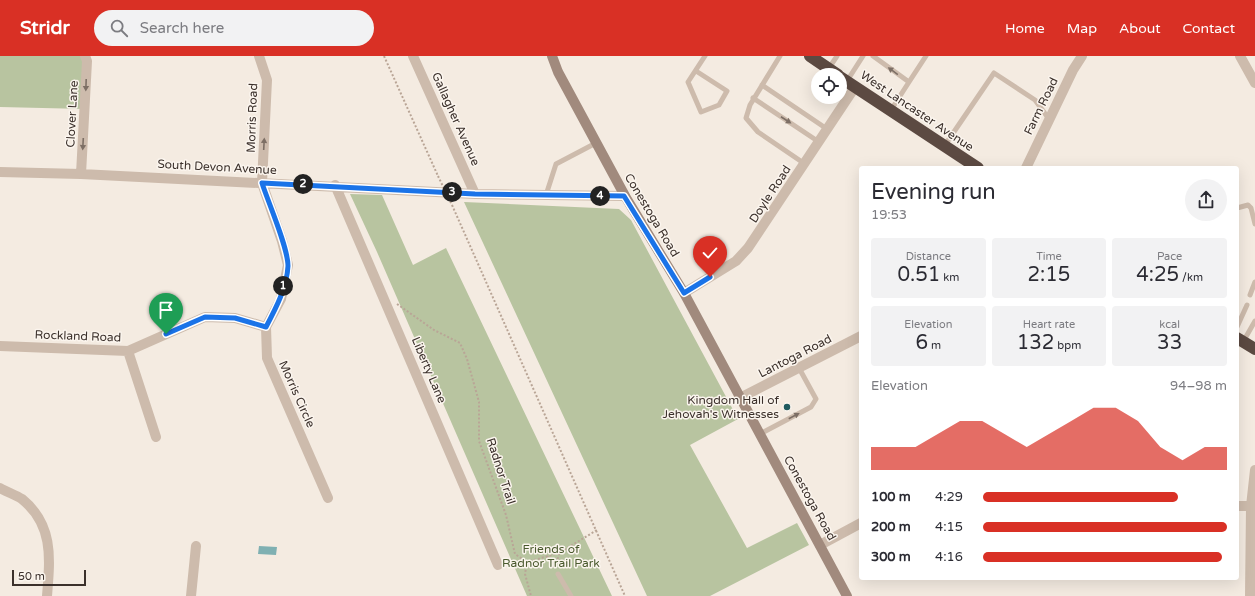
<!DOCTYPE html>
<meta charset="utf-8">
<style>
:root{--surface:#fff;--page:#f2f2f3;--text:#2b2b33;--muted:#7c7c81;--accent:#d93025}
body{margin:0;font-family:"Varela Round",sans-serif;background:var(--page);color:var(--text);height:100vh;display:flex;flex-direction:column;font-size:15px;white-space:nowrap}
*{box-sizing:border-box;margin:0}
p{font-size:13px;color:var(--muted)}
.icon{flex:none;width:22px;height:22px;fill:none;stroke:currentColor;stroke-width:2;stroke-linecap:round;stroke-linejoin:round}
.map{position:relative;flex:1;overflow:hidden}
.side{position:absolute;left:859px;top:110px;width:380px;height:414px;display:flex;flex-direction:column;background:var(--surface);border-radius:4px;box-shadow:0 4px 16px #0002}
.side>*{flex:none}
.buttons{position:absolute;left:811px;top:12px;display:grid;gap:8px}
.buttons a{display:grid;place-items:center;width:36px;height:36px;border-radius:50%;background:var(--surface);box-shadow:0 4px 16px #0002;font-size:20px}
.scale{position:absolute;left:12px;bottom:10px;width:74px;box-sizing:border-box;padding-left:4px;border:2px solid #3b302b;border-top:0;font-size:11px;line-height:14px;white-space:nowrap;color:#3b302b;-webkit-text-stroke:3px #fbf5ee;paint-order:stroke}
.pin{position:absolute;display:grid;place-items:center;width:34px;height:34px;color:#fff;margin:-41px -17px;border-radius:50% 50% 50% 0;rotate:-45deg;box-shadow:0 0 4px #0007}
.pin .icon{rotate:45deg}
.km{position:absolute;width:20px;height:20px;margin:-10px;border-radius:50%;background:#222;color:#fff;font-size:11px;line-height:20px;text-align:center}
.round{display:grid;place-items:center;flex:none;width:42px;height:42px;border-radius:21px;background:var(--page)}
.summary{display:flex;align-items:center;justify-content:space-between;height:68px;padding:0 12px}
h1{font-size:22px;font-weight:600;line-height:30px}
.metrics{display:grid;grid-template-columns:repeat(3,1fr);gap:6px;height:68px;padding:4px 12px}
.metrics div{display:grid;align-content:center;border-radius:4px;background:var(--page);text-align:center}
.metrics b{font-size:20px;font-weight:600}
.metrics small{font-size:11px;font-weight:400}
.metrics p{font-size:11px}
.chart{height:112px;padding:8px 12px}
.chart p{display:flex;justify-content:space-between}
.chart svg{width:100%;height:72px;margin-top:4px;fill:var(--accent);opacity:.7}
ul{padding:0 12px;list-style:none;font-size:13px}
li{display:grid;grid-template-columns:64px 48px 1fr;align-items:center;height:30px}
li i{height:10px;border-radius:5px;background:var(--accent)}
header{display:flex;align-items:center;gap:24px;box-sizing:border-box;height:56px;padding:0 20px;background:var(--accent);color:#fff}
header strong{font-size:19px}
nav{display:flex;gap:22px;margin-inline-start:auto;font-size:14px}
.search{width:280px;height:36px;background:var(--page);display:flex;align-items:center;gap:10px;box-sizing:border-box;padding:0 14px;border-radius:22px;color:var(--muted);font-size:15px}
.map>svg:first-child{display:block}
.green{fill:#b8c4a0}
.water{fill:#7fb0b2}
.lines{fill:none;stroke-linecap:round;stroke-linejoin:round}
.path{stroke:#b9a596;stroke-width:2;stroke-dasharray:2 2;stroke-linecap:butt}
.lane{stroke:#cdbbac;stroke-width:5}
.street{stroke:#cdbbac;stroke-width:10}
.secondary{stroke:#a18a7d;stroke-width:10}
.highway{stroke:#5c4a42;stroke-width:12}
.path-bridge{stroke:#b9a596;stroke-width:2;stroke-dasharray:2 2;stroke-linecap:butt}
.oneway{fill:#7d6f65}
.route-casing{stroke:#fff;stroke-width:8}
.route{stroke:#1a73e8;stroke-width:5}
.poi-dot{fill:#1f5a5e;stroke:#fbf5ee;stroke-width:1.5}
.labels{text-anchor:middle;stroke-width:3;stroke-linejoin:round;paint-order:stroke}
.street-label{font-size:12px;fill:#3b302b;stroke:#fbf5ee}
.poi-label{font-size:12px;fill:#3b302b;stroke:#fbf5ee;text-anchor:end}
.park-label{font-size:12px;fill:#4a5a2e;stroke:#fbf5ee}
</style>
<header>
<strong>Stridr</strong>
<div class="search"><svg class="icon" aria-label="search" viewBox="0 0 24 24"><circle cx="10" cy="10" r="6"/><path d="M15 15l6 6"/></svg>Search here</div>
<nav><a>Home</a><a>Map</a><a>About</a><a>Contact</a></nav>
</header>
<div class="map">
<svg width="1255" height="540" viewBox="0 0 1255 540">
<rect width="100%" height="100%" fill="#f4ebe1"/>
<!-- green -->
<path class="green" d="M0,0H85V53L0,51Z
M350,138L382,139L413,209L446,192L612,540H527L377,196Z
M464,146L619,153L631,164L738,363L690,389L747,492L797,467L809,489L710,540H647Z"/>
<!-- water -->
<path class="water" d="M259,490L277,491L276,499L258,498Z"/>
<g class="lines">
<!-- path -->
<path class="path" d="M384,0L438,120
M452,149L625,540
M397,248L434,274L460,287L467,303L479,346V385L506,459L515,498L527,506L559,497L597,474
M547,500L555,512
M527,506L525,518L531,540
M556,511L559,497"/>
<!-- lane -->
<path class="lane" d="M780,0L750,49L746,62L758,76L805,108
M873,0L909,26L891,54
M829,12L837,0
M696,15L727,35L719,49L701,56L688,26L705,0
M847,25L863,0
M909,26L926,0
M762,29L827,73
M753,42L819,86
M945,89L994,17L1035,44L1049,63
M546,139L556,108L596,87
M1237,152L1248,149L1251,152L1255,168
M1250,239L1255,226
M1237,271L1247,249
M1243,286L1255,265
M760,378L811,351L816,343L799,312
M558,518L571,540"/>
<!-- street -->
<path class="street" d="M259,0L267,24L262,127L282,185L288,209L281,243L266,271L267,302L328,442
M413,0L475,138
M1240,0L1255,27
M1026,112L1073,14L1082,0
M0,116L81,118L475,138L625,140
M81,118L87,5L85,0
M335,129L498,509
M684,237L736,205L748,192L855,31
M0,290L128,295L205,261L235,262L266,271
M128,295L156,381
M740,342L861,280
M0,432C7,436 16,439 22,443C54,469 50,503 47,540
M1237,450H1251
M820,489L861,467
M191,540L196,490
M1250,540L1251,450L1255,414"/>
<!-- secondary -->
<path class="secondary" d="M552,0L558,16L625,140L684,237L847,540"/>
<!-- highway -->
<path class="highway" d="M810,0L838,19
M840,21L978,112
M1237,282L1255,293"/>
<!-- path-bridge -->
<path class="path-bridge" d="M438,120L452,149"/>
</g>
<!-- one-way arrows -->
<defs><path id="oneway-solid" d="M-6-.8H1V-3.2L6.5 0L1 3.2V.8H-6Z"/></defs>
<g class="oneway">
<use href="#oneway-solid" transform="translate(893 15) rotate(-144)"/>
<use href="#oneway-solid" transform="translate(86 29) rotate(92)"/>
<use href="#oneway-solid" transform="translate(786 64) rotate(33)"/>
<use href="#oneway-solid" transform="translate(83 88) rotate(93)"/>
<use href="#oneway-solid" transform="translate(264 88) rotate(-87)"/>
<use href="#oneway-solid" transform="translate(794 360) rotate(-28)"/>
</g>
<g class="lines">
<defs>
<path id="route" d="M166,278L205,261L235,262L266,271C276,252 287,231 288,210C288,191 268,146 262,127L475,138L624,140L684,237L710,221"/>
</defs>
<!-- route casing -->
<use href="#route" class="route-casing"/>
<!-- route -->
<use href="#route" class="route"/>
</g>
<!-- markers -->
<circle class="poi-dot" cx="787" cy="351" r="4"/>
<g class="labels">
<!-- street labels -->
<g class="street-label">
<text transform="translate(1041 50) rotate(-64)" y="4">Farm Road</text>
<text transform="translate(917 55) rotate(34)" y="4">West Lancaster Avenue</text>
<text transform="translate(72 58) rotate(-87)" y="4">Clover Lane</text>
<text transform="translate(252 62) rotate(-88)" y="4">Morris Road</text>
<text transform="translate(456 63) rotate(66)" y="4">Gallagher Avenue</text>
<text transform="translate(217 111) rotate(3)" y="4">South Devon Avenue</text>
<text transform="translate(770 138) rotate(-57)" y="4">Doyle Road</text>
<text transform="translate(652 159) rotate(59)" y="4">Conestoga Road</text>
<text transform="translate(78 280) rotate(2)" y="4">Rockland Road</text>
<text transform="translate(795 300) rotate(-27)" y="4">Lantoga Road</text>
<text transform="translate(429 314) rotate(67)" y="4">Liberty Lane</text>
<text transform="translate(297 338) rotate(66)" y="4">Morris Circle</text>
<text transform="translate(501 415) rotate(72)" y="4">Radnor Trail</text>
<text transform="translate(810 442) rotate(61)" y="4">Conestoga Road</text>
</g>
<!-- poi labels -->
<g class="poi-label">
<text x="779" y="348">Kingdom Hall of<tspan x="779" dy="14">Jehovah's Witnesses</tspan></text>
</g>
<!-- park labels -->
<g class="park-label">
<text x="551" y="497">Friends of<tspan x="551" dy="14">Radnor Trail Park</tspan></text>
</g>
</g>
</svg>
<div class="buttons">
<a><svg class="icon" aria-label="locate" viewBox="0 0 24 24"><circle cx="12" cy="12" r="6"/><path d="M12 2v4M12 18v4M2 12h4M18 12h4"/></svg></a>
</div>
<div class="scale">50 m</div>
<div class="pin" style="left:166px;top:278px;background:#1e9e55"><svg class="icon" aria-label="arrive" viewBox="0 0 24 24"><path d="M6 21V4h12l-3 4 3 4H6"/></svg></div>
<div class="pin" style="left:710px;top:221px;background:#d93025"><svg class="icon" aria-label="check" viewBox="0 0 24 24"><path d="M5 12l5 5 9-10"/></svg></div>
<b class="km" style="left:283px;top:230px">1</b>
<b class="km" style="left:303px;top:128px">2</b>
<b class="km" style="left:452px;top:136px">3</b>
<b class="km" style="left:600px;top:140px">4</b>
<section class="side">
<div class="summary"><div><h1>Evening run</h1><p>19:53</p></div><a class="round"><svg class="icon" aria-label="share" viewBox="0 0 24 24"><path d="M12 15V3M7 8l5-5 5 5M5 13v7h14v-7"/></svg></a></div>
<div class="metrics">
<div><p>Distance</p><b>0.51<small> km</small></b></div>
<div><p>Time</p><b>2:15</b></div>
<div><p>Pace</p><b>4:25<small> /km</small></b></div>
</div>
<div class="metrics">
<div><p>Elevation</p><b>6<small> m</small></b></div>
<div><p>Heart rate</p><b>132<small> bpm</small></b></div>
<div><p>kcal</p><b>33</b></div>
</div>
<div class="chart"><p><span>Elevation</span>94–98 m</p>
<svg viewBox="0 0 160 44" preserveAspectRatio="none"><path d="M0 44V30L10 30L20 30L30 22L40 14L50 14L60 22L70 30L80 22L90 14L100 6L110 6L120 14L130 30L140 38L150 30L160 30V44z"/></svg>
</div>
<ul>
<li><b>100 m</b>4:29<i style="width:80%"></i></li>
<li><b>200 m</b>4:15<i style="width:100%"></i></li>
<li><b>300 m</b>4:16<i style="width:98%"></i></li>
</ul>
</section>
</div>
